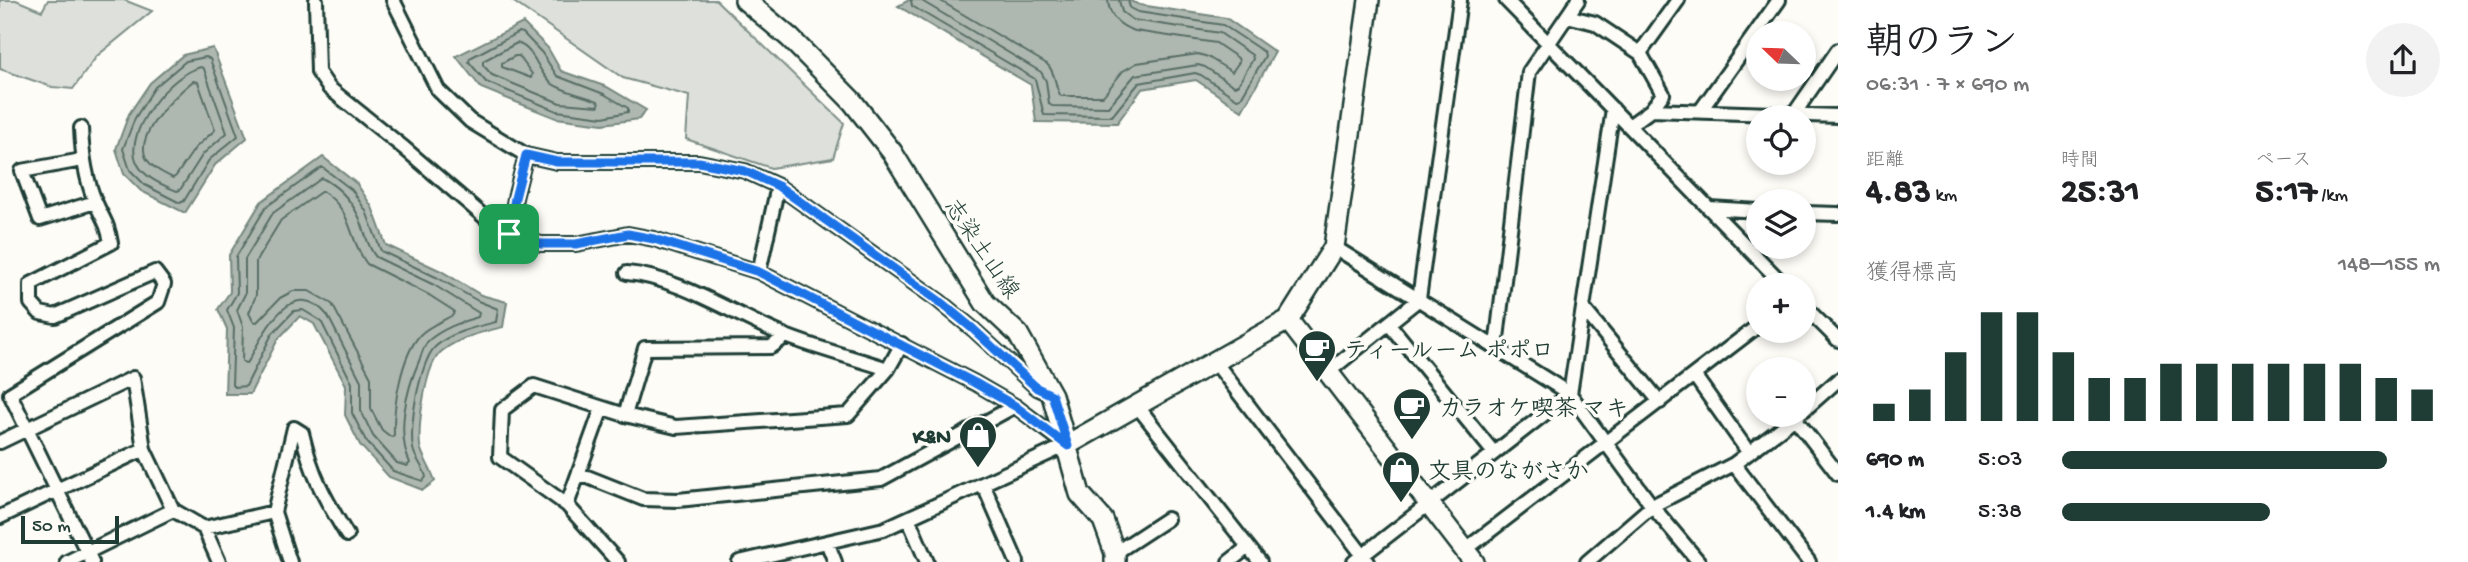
<!DOCTYPE html>
<html lang="ja">
<meta charset="utf-8">
<style>
:root{--surface:#fff;--page:#f2f2f2;--text:#202124;--muted:#757577;--accent:#1f3d34}
body{margin:0;font-family:"Gochi Hand","Klee One",sans-serif;background:var(--page);color:var(--text);height:100vh;display:flex;flex-direction:column;font-size:26px;white-space:nowrap}
*{box-sizing:border-box;margin:0}
p{font-size:23px;color:var(--muted)}
.icon{flex:none;width:38px;height:38px;fill:none;stroke:currentColor;stroke-width:2;stroke-linecap:round;stroke-linejoin:round}
.map{position:relative;flex:1;overflow:hidden}
.drawer{display:flex;flex-direction:column;background:var(--surface);width:630px}
.drawer>*{flex:none}
.needle{width:46px;rotate:293deg}
.tools{position:absolute;left:1746px;top:21px;display:grid;gap:14px}
.tools a{display:grid;place-items:center;width:70px;height:70px;border-radius:50%;background:var(--surface);box-shadow:0 4px 10px #0003;font-size:35px}
.scale{position:absolute;left:21px;bottom:18px;width:98px;box-sizing:border-box;padding-left:7px;border:4px solid #1f3d34;border-top:0;font-size:19px;line-height:24px;white-space:nowrap;color:#1f3d34;-webkit-text-stroke:5px #fdfcf7;paint-order:stroke}
.pin{position:absolute;display:grid;place-items:center;width:60px;height:60px;color:#fff;margin:-30px;border-radius:14px;box-shadow:0 4px 10px #0006}
.round{display:grid;place-items:center;flex:none;width:74px;height:74px;border-radius:37px;background:var(--page)}
.head{display:flex;align-items:center;justify-content:space-between;height:119px;padding:0 28px}
h1{font-size:38px;font-weight:800;line-height:52px}
.figures{display:grid;grid-template-columns:repeat(3,1fr);gap:10px;height:119px;padding:7px 28px}
.figures div{display:grid;align-content:center}
.figures b{font-size:35px;font-weight:800}
.figures small{font-size:19px;font-weight:400}
.figures p{font-size:19px}
.chart{height:196px;padding:14px 28px}
.chart p{display:flex;justify-content:space-between}
.chart svg{width:100%;height:126px;margin-top:7px;stroke:var(--accent);stroke-width:6}
ul{padding:0 28px;list-style:none;font-size:23px}
li{display:grid;grid-template-columns:112px 84px 1fr;align-items:center;height:52px}
li i{height:18px;border-radius:9px;background:var(--accent)}
main{display:flex;flex:1;min-height:0}
.map>svg:first-child{display:block}
.green{fill:#dde0db;stroke:#7e8e88;stroke-width:2}
.water{fill:#aeb8b1;stroke:#75877f;stroke-width:2}
.lines{fill:none;stroke-linecap:round;stroke-linejoin:round}
.shore{stroke:#586e66;stroke-width:2}
.street-casing{stroke:#1f3d34;stroke-width:18}
.secondary-casing{stroke:#1f3d34;stroke-width:24}
.street{stroke:#fdfcf7;stroke-width:12}
.secondary{stroke:#fdfcf7;stroke-width:19}
.route-casing{stroke:#fff;stroke-width:14}
.route{stroke:#1a73e8;stroke-width:9}
.labels{text-anchor:middle;stroke-width:7;stroke-linejoin:round;paint-order:stroke}
.street-label{font-size:23px;fill:#1f3d34;stroke:#fdfcf7}
.poi-label{font-size:23px;font-weight:bold;fill:#1f3d34;stroke:#fdfcf7;text-anchor:start}
</style>
<main>
<div class="map">
<svg width="1838" height="562" viewBox="0 0 1838 562">
<rect width="100%" height="100%" fill="#fdfcf7"/>
<filter id="ink" filterUnits="userSpaceOnUse"><feTurbulence type="fractalNoise" baseFrequency=".0143" numOctaves="2"/><feDisplacementMap in="SourceGraphic" scale="14" xChannelSelector="R" yChannelSelector="G"/><feConvolveMatrix kernelMatrix="1 2 1 2 8 2 1 2 1" color-interpolation-filters="sRGB"/></filter>
<g filter="url(#ink)">
<!-- green -->
<path class="green" d="M0,0H16L42,11L48,0H124L152,11L97,56L73,89L52,87L0,69Z
M511,0H716L844,123L833,158L771,168L686,139L689,96L623,78Z"/>
<!-- water -->
<path class="water" d="M909,0H1128L1140,5L1226,18L1275,52L1242,111L1196,80L1142,89L1117,123L1036,122L1031,85L898,6Z
M523,23L548,48L561,71L607,87L646,110L639,119L603,124L556,118L481,88L456,56Z
M213,48L247,138L215,165L185,213L141,191L124,174L116,149L129,114L150,83L183,55Z
M323,157L357,184L372,207L386,245L441,271L481,295L507,302L503,327C482,332 460,337 442,351C425,364 418,425 420,446C422,457 432,470 435,481L423,490L389,477L360,445L345,415L346,385L314,324L300,316L278,339L250,394H225L227,329L218,309L230,292L229,255L261,202Z"/>
<g class="lines">
<!-- shore -->
<path class="shore" d="M911,0L912,6L1035,79L1044,115L1112,116L1139,83L1195,73L1201,75L1237,99L1241,98L1265,56L1264,52L1223,25L1138,12L1130,8L1128,0
M920,0L1041,72L1046,81L1049,104L1052,106L1108,107L1135,75L1198,65L1205,67L1234,86L1238,85L1253,59L1252,55L1220,33L1133,20L1122,12L1119,0
M939,0L1047,64C1057,74 1054,87 1061,96H1103L1123,71L1137,63L1198,54L1208,57L1232,72L1239,62L1238,58L1216,43L1135,31C1119,26 1109,17 1108,0
M519,32L523,33L542,53L557,76L604,94L628,108V112L603,117L557,111L486,82L469,62L470,58Z
M517,43C535,49 537,70 550,82C558,90 585,96 598,101L599,106L560,103L492,75L483,65V61Z
M515,56H519L532,74L531,78L502,67V63Z
M206,57L210,59L238,136L209,160L184,201L180,203L145,185L130,170L123,149L135,118L155,87L186,61Z
M201,67L204,69L227,133L203,154L180,190L177,191C163,185 144,178 137,163C122,133 171,73 201,67Z
M193,81L198,82L215,130L195,148L176,176L173,178C163,173 152,168 146,158C134,134 177,94 193,81Z
M322,167L352,190L366,211L381,251L438,278L478,301L498,309L496,322C476,327 451,332 435,347C420,361 407,432 414,452C417,461 424,468 426,477L423,481L393,471L366,441L352,413V383L321,321L303,310L294,311L272,334L246,386L235,387L232,385L234,328L227,310L237,293L236,257L266,207Z
M322,178C337,186 350,199 358,215C365,228 366,246 376,257L434,285L479,313L478,317C462,321 440,330 428,341C424,346 421,355 419,361C406,391 396,433 410,463L407,466L397,463L373,436L361,411V381L328,316C292,272 263,334 248,362L245,363L242,361L243,327L237,310L245,294V259L273,213Z
M322,191C355,212 347,238 367,264L429,295L454,311L453,315C443,321 428,326 420,335C401,356 393,407 394,435L391,437L382,430L371,409V377L332,304L309,291H293L280,298L257,322L253,321L249,313L256,295V261L281,220Z"/>
<defs>
<path id="street" d="M316,0L318,72L329,88L404,148L495,226L509,234L541,244H576L628,234L654,239L759,272L975,383L1015,406L1067,445L884,529L739,562
M393,0L438,90L470,121L526,155L557,162H699L745,171L778,186L939,301L973,329L1037,388L1050,394
M1506,0L1784,285
M1567,16L1595,23L1640,53L1663,94L1651,110
M1640,53L1678,0
M1701,110L1779,0
M1794,114L1838,50
M1629,126L1651,110L1838,116
M81,128C82,154 85,177 95,201C102,218 108,223 111,243L31,284V303L40,313L55,316L155,272L164,284L158,302L10,394L92,562
M82,160L22,171L40,219L95,202
M1709,208L1759,211
M1804,213L1838,214
M509,234L515,198L526,155
M1334,247L1570,394L1652,506L1699,562
M759,272L778,186
M627,273C678,277 738,317 786,336C819,349 854,358 888,369
M1804,306L1838,340
M1583,308L1660,402
M1389,324L1494,453
M1496,347L1529,72L1578,0
M1215,362L1368,562
M1328,372L1419,299L1460,0
M1694,375L1749,453
M1138,407L1260,562
M1804,410L1838,380
M625,415L645,348L771,347L786,336
M1795,418L1838,474
M0,442L133,378L144,449L173,510L204,528L274,512L290,562
M1734,464L1809,562
M580,474L643,499L678,500L881,479L1015,406
M983,484L1017,562
M567,505L602,408
M274,512L294,428L302,433C312,476 324,497 347,535
M0,517L144,449
M908,518L927,562
M204,528L219,562
M827,542L835,562
M1465,550L1759,325
M1115,553L1167,519
M67,562L173,510
M618,562L567,505L500,457L502,410L534,386L625,415L676,427L848,415L888,369L902,344
M1229,562L1248,547
M1354,562L1570,394L1613,109
M1587,562L1652,506L1734,464L1799,415"/>
<path id="secondary" d="M745,0L790,38L852,101L892,152L985,303L1018,334L1052,395L1080,494L1103,520L1115,553V562
M1288,320L1474,562
M1067,445L1288,320L1334,247L1369,0"/>
</defs>
<!-- street casing -->
<use href="#street" class="street-casing"/>
<!-- secondary casing -->
<use href="#secondary" class="secondary-casing"/>
<!-- street -->
<use href="#street" class="street"/>
<!-- secondary -->
<use href="#secondary" class="secondary"/>
</g>
</g>
<g class="lines" filter="url(#ink)">
<defs>
<path id="route" d="M526,155L557,162H699L745,171L778,186L939,301L973,329L1037,388L1052,395L1068,446L1015,406L975,383L759,272L654,239L628,234L576,244H541L509,234L515,198Z"/>
</defs>
<!-- route casing -->
<use href="#route" class="route-casing"/>
<!-- route -->
<use href="#route" class="route"/>
</g>
<!-- icons -->
<defs>
<symbol id="cafe-pin" viewBox="-11 -11 22 30"><path d="M0 17L-7.5 6A9.5 9.5 0 1 1 7.5 6Z" fill="#1f3d34" stroke="#fdfcf7"/><path d="M-5.5-4.5H6V0H3Q3 3.5 0 3.5H-2.5Q-5.5 3.5-5.5 0ZM3-3.2v2h1.7v-2ZM-6 4.5H4V6H-6Z" fill="#fff"/></symbol>
<symbol id="shop-pin" viewBox="-11 -11 22 30"><path d="M0 17L-7.5 6A9.5 9.5 0 1 1 7.5 6Z" fill="#1f3d34" stroke="#fdfcf7"/><path d="M-5-2.5h2.3a2.7 3.5 0 0 1 5.4 0H5L5.5 6h-11ZM-1.5-2.5h3a1.5 2.3 0 0 0-3 0Z" fill="#fff"/></symbol>
</defs>
<g fill-rule="evenodd">
<use href="#cafe-pin" x="1295" y="327" width="44" height="60"/>
<use href="#cafe-pin" x="1390" y="385" width="44" height="60"/>
<use href="#shop-pin" x="956" y="413" width="44" height="60"/>
<use href="#shop-pin" x="1379" y="448" width="44" height="60"/>
</g>
<g class="labels">
<!-- street labels -->
<g class="street-label">
<text transform="translate(983 248) rotate(56)" y="8">志染土山線</text>
</g>
<!-- poi labels -->
<g class="poi-label">
<text x="1344" y="357">ティールーム ポポロ</text>
<text x="1439" y="415">カラオケ喫茶 マキ</text>
<text x="951" y="443" text-anchor="end">K&amp;N</text>
<text x="1428" y="478">文具のながさか</text>
</g>
</g>
</svg>
<div class="tools">
<a><svg class="needle" viewBox="-14 -14 28 28"><path d="M0-13l5 13h-10z" fill="#e53935"/><path d="M0 13l5-13h-10z" fill="#757577"/></svg></a>
<a><svg class="icon" aria-label="locate" viewBox="0 0 24 24"><circle cx="12" cy="12" r="6"/><path d="M12 2v4M12 18v4M2 12h4M18 12h4"/></svg></a>
<a><svg class="icon" aria-label="layers" viewBox="0 0 24 24"><path d="M12 4l9 5-9 5-9-5zM3 14l9 5 9-5"/></svg></a>
<a>+</a>
<a>−</a>
</div>
<div class="scale">50 m</div>
<div class="pin" style="left:509px;top:234px;background:#1e9e55"><svg class="icon" aria-label="arrive" viewBox="0 0 24 24"><path d="M6 21V4h12l-3 4 3 4H6"/></svg></div>
</div>
<section class="drawer">
<div class="head"><div><h1>朝のラン</h1><p>06:31 · 7 × 690 m</p></div><a class="round"><svg class="icon" aria-label="share" viewBox="0 0 24 24"><path d="M12 15V3M7 8l5-5 5 5M5 13v7h14v-7"/></svg></a></div>
<div class="figures">
<div><p>距離</p><b>4.83<small> km</small></b></div>
<div><p>時間</p><b>25:31</b></div>
<div><p>ペース</p><b>5:17<small> /km</small></b></div>
</div>
<div class="chart"><p><span>獲得標高</span>148–155 m</p>
<svg viewBox="0 0 160 44" preserveAspectRatio="none"><path d="M5 44V38M15 44V33M25 44V20M35 44V6M45 44V6M55 44V20M65 44V29M75 44V29M85 44V24M95 44V24M105 44V24M115 44V24M125 44V24M135 44V24M145 44V29M155 44V33"/></svg>
</div>
<ul>
<li><b>690 m</b>5:03<i style="width:86%"></i></li>
<li><b>1.4 km</b>5:38<i style="width:55%"></i></li>
</ul>
</section>
</main>
